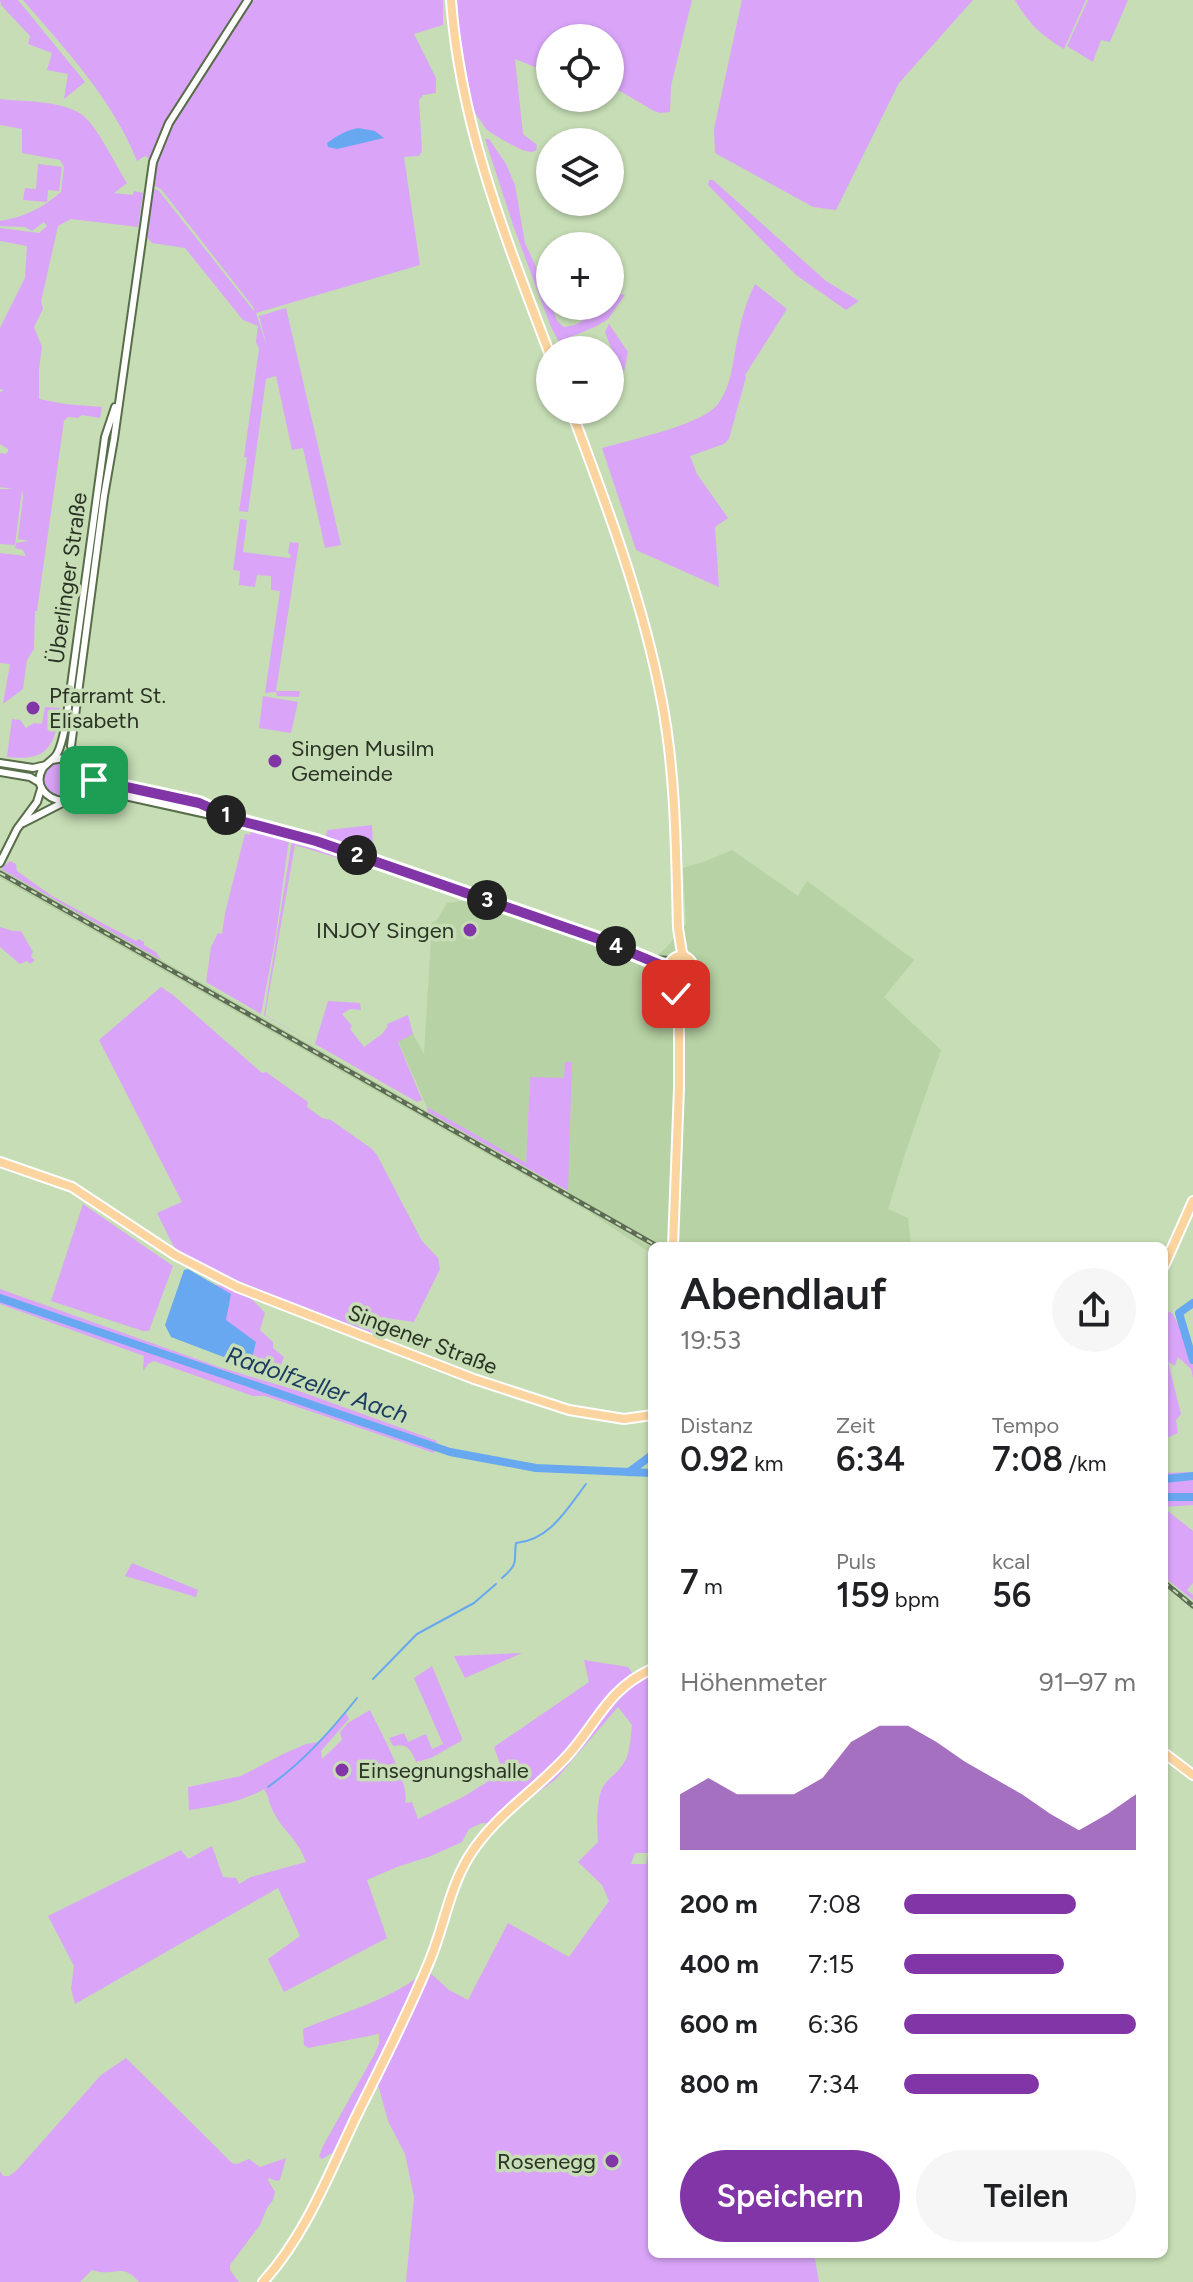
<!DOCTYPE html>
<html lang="de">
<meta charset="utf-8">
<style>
:root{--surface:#fff;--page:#f6f6f6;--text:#202124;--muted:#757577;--accent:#8135a6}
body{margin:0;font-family:Figtree,sans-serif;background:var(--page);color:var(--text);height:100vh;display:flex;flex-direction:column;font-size:30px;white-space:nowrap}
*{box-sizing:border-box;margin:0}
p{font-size:26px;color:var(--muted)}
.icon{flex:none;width:44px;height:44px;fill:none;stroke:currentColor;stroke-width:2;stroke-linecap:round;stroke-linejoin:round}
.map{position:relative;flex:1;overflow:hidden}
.panel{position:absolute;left:648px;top:1242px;width:520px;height:1016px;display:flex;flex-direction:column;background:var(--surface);border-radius:12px;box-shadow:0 2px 6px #0004}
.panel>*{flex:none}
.fabs{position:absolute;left:536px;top:24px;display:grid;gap:16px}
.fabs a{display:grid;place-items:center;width:88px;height:88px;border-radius:50%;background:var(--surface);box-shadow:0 2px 6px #0004;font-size:40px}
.pin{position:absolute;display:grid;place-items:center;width:68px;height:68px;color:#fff;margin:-34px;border-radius:16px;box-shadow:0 4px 12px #0006}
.km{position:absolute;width:40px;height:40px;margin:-20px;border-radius:50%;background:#222;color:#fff;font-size:22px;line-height:40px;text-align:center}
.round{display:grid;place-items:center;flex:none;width:84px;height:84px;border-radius:42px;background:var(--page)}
.head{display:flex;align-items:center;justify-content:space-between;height:136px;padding:0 32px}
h1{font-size:44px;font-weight:600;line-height:60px}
.stats{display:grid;grid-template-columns:repeat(3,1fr);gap:12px;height:136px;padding:8px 32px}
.stats div{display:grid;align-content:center}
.stats b{font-size:34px;font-weight:600}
.stats small{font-size:22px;font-weight:400}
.stats p{font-size:22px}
.chart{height:224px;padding:16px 32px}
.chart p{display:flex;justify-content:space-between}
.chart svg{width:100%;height:144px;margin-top:8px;fill:var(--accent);opacity:.7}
.button{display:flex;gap:16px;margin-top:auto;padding:16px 32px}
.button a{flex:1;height:92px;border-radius:48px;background:var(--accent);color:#fff;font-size:32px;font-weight:600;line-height:92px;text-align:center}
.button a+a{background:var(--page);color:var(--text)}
ul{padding:0 32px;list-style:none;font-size:26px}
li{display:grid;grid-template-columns:128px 96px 1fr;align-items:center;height:60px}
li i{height:20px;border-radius:10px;background:var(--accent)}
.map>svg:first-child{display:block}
.built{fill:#b7d2a4}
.green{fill:#daa5f9}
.water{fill:#68a8f0}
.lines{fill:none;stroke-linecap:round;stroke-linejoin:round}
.stream{stroke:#68a8f0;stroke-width:2}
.river{stroke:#68a8f0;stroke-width:8}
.minor-casing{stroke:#586d49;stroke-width:10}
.major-casing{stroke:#fff;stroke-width:12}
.minor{stroke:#fff;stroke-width:6}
.major{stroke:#fbd4a0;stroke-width:8}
.rail-casing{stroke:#5d6b54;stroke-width:5}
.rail{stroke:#c6ddb5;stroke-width:2;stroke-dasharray:6;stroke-linecap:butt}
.route-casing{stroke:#fff;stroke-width:16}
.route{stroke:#8135a6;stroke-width:10}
.poi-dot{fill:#8135a6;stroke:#c6ddb5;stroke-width:3}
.labels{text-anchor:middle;stroke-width:7;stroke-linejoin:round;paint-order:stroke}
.street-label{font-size:22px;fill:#2a3324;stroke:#c6ddb5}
.poi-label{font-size:22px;fill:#2a3324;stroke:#c6ddb5;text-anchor:start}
.water-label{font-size:24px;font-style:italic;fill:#1b3c60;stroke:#c6ddb5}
</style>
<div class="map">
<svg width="1193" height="2282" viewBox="0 0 1193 2282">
<rect width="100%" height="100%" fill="#c6ddb5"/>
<!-- built -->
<path class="built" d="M732,850L798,896L807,881L914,960L884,997L941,1050L905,1154L888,1209L908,1218L911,1246H652V1254L589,1212L0,878V868L567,1191L565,1078H530L526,1164L427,1107L398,1041L413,1034L424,1054L432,923L437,920L447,903L461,901L481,903L646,961L647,964L667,947L686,924L683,868L706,861Z"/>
<!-- green -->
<path class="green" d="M0,0H18L85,82L64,99L68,74L47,70L52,53L28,44L30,36L1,5Z
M23,0H443V25L414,34L436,78V93L423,95L419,100L422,151L419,156L404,157L420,265L256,313L267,347L259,316L286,308L341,545L325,548L303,448L292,450L276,376L266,379L248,512L239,511L247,458L244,457L259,349L256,342L258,326L243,320L185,248L152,243L146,236L151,205L148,204L151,187L159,191L254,311V308L161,189L152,185L155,163L145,156L137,161C113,100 66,50 23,0Z
M457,0H692L671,86L670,112L660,113L654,111L610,85V38H550V73L515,59L523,134L537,145L536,151L531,152L522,150L501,139L487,130L473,110L458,22Z
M742,0H973L899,83L836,210L813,207L715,153L714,129Z
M1015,0H1086L1064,49C1040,34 1029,24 1015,0Z
M1088,0H1128L1110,42L1101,40L1093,62L1067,46Z
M0,99C25,102 60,100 81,114C97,125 116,166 127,183L114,193L133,195L134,191L143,193L138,227L71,219L58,226L41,302L43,309L34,327L42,347L39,369V399L65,404L102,407L100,418L82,415L78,418L68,417L64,421L37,611H35L34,649L27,660L23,689L3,704L10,664L0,663V553L26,556L23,550L15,548L16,543L29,541L18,539L23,497L22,490L15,545L0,544V489H13L0,487V453L5,454L8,452V449L0,444V392L4,390L0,389V328L25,278L27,246L0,241V228L39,233L47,226L44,222L32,231L25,227L0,226V221C25,217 42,208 61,192L64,167L60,160L22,153V129L0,125Z
M485,139H489L506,164L515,185L525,243L547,291L550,306H552L557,321L564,327L575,325L599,311V306H610V299L620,294L625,295L608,319L597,326L559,342L551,327L513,225Z
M38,164L62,167L59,191L48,190L47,202L23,200L25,188L36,189Z
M709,180H713L826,281L859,301L846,310L796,275L708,185Z
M755,284L787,309L745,375L746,377L729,439L724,444L690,456L697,474L728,518L715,527L719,587L636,550L602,448C630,440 702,425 718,404C727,392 731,376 733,363C738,336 742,309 755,284Z
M609,324L628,352L619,398L610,401L612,350L605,332Z
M240,519L247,520L243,552L290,558L291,555L288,553L290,542L299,543L276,691H300L299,697L277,696L276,692L265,693L280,591L271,590V576L257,575L255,587L239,585L240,571L233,570Z
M263,696L298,702L291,733L259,728Z
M45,707L60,708C55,745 49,762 7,757L12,719L20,720L26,728L34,723L42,724Z
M43 780a17 17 0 1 1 34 0a17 17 0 1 1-34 0Z
M372,825L373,846L369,853L325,837L328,830Z
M251,829L289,839L275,941L261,1014L206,982L211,947L218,933L222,934L225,913L245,834L250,835Z
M292,840L397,876L295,845L265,1015L315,1044L328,1001L360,1003L361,1010L350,1009L342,1014L352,1026L350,1029L364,1047L382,1034L388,1026L387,1024L408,1015L413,1034L398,1042L423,1102L421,1100L417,1102L264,1015Z
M10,861L16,864L17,871L52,896L136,941L139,939L144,942V945L156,952L161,960L1,869Z
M0,927L13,931H21L33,952L31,957L35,960L30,964L27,961L20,964L0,947Z
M161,987L173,995L262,1073L266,1072L308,1102L307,1107L322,1118L331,1120L372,1149L377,1155L422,1241L438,1258L440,1269L414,1322L380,1317L373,1334L270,1294L210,1269L182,1255L176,1251L157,1213L182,1202L99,1040Z
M565,1062H572L568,1191L428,1112L427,1107L526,1163L530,1077L564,1078Z
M83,1204L173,1266L149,1331H143L51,1301Z
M214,1285C235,1286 252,1297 265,1313L260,1330L273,1342V1348L284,1357L276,1378L264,1377L252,1370L223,1320Z
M0,1289L219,1367L302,1392L437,1441L434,1453L265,1396H253L154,1361L148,1364L143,1371L144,1356L0,1304Z
M1164,1310L1172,1313L1193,1351V1378L1191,1369L1178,1357L1175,1366L1168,1362L1181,1414L1176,1420L1178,1433L1164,1439Z
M1193,1472V1505L1164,1507V1473Z
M1164,1508L1193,1531V1583L1187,1590L1193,1595V1600L1164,1577Z
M132,1563L198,1590L196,1597L125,1576Z
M522,1653L465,1678L454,1656Z
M584,1660L628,1667L635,1677L652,1669V1853H635L631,1864H646L648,1855H652V2254H814L819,2282H406L414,2197L405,2154L388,2121L379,2088L374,2081L338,2155L332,2153L322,2159L319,2157L323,2146L374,2055L379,2044V2034L308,2048L304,2045L303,2029C338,2014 401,1997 426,1969L449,1990L468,2000L508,1923L569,1957L609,1901L602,1885L578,1862L598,1842C597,1825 596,1807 601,1791C605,1780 614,1776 621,1767C631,1756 630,1739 632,1725L618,1707L556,1779L512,1812L491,1824L482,1823L469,1829L462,1842L431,1856L397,1867L367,1880L387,1938L284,1992L268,1959L300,1936L278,1888L75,2004L71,1989L74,1966L48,1916L181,1850L188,1859L212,1846L223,1877L236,1878L239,1884L251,1877L306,1862C298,1839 283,1831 274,1813C269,1805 269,1796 264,1789C242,1802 215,1806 189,1810L188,1787L241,1776L283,1754L306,1744L318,1742L346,1713L349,1719L321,1751L322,1759L342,1740L340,1732L348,1723L370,1710C379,1729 411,1786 405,1803L412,1802L418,1819L463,1797L503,1772L494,1747L589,1682Z
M432,1666L462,1738L461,1741L431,1758L416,1762C411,1750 408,1743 393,1746L389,1738L404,1733L408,1742L426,1734L432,1749L443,1744L414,1678Z
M126,2058L232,2163L237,2164L249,2159L260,2167L286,2158L280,2180L276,2181L269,2178L268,2180L275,2192L273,2200L267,2208L260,2225L230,2265V2270L239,2282H139C121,2261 115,2278 92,2270L80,2282H0V2171L3,2176H9L17,2170L101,2075Z"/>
<!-- water -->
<path class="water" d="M358,128L375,131L384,138L337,149L328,147L327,143C336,136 347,130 358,128Z
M188,1269L231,1294L226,1320L256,1342L250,1367L171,1337L165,1325L184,1270Z"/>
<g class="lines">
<!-- stream -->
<path class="stream" d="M502,1578C520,1562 513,1563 516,1543C550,1540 567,1509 586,1484
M373,1679L417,1634L474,1603L496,1584
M268,1787C303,1762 330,1732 357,1698"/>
<!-- river -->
<path class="river" d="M0,1298L450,1452L536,1468L652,1473
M1193,1303L1179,1313L1193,1360
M629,1472L652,1455
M1164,1479L1193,1476
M1164,1497H1193"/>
<defs>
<path id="minor" d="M52,760L64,758L75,762
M0,763L33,768L46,765
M0,772L30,777L40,783
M83,776L109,784L199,803L226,815
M76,796H125L292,833L596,938L668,968
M63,801C46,799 33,785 43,768C47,763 53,760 57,754C62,745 64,732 66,722L105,437L115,407
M23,823L76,796L83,781L71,746L104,496L114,439L153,162L169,123L248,0
M0,863L17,829L37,802L41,789
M653,960L670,961"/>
<path id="major" d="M451,0C460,125 506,239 550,355
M571,410C607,506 643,601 662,702C676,776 676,853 678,928L682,953L684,956
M669 968a12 12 0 1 1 24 0a12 12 0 1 1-24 0Z
M0,1162L72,1187L175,1255L237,1287L474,1379L569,1410L624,1419L652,1415
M673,1246L679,1088V1004L683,980
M1164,1266L1193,1201
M1164,1753L1193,1775
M263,2282C305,2236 329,2174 355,2119C381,2066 408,2014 430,1960C444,1926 449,1890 468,1858C494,1815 536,1791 569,1754C599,1720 608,1689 652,1669"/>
</defs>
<!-- minor casing -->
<use href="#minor" class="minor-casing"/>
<!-- major casing -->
<use href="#major" class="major-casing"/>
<!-- minor -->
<use href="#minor" class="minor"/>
<!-- major -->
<use href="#major" class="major"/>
<defs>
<path id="rail" d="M0,873L657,1246
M1164,1582L1193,1606"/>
</defs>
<!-- rail casing -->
<use href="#rail" class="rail-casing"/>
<!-- rail -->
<use href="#rail" class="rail"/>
</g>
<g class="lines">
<defs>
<path id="route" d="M94,780L199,803L237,820L316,841L596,938L668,968L676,982V994"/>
</defs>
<!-- route casing -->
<use href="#route" class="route-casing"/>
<!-- route -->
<use href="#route" class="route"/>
</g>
<!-- markers -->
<g class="poi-dot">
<circle cx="33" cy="708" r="8"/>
<circle cx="275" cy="761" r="8"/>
<circle cx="470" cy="930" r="8"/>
<circle cx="342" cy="1770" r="8"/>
<circle cx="612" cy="2161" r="8"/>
</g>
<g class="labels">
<!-- street labels -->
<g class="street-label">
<text transform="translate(67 578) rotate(-82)" y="8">Überlinger Straße</text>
<text transform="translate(423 1339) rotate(21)" y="8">Singener Straße</text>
</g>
<!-- poi labels -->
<g class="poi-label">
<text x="49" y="703">Pfarramt St.<tspan x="49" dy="25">Elisabeth</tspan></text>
<text x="291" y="756">Singen Musilm<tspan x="291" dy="25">Gemeinde</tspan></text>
<text x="454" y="938" text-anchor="end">INJOY Singen</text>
<text x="358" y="1778">Einsegnungshalle</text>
<text x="596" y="2169" text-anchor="end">Rosenegg</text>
</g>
<!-- water labels -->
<g class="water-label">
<text transform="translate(317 1385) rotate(19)" y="8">Radolfzeller Aach</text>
</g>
</g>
</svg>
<div class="fabs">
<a><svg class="icon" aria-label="locate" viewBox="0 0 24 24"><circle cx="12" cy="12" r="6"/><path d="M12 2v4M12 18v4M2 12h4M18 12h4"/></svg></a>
<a><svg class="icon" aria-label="layers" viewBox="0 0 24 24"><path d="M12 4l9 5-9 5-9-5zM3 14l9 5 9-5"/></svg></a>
<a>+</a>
<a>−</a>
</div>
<div class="pin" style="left:94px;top:780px;background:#1e9e55"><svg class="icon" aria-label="arrive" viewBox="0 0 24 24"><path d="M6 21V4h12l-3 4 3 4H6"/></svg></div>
<div class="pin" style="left:676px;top:994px;background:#d93025"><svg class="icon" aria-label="check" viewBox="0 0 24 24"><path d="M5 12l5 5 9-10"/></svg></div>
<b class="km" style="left:226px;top:815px">1</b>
<b class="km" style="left:357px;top:855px">2</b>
<b class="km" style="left:487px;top:900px">3</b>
<b class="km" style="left:616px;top:946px">4</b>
<section class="panel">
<div class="head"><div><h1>Abendlauf</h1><p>19:53</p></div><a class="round"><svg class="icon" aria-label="share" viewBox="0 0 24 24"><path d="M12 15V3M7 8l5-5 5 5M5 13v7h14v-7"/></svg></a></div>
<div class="stats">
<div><p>Distanz</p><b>0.92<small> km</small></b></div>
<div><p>Zeit</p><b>6:34</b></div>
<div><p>Tempo</p><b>7:08<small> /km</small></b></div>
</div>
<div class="stats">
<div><b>7<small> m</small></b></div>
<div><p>Puls</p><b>159<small> bpm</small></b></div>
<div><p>kcal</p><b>56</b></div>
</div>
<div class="chart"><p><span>Höhenmeter</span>91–97 m</p>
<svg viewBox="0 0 160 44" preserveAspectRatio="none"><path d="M0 44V27L10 22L20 27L30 27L40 27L50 22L60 11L70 6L80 6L90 11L100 17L110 22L120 27L130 33L140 38L150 33L160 27V44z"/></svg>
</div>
<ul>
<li><b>200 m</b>7:08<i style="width:74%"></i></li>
<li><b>400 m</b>7:15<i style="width:69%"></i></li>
<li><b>600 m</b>6:36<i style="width:100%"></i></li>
<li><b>800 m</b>7:34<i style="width:58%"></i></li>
</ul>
<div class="button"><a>Speichern</a><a>Teilen</a></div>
</section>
</div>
